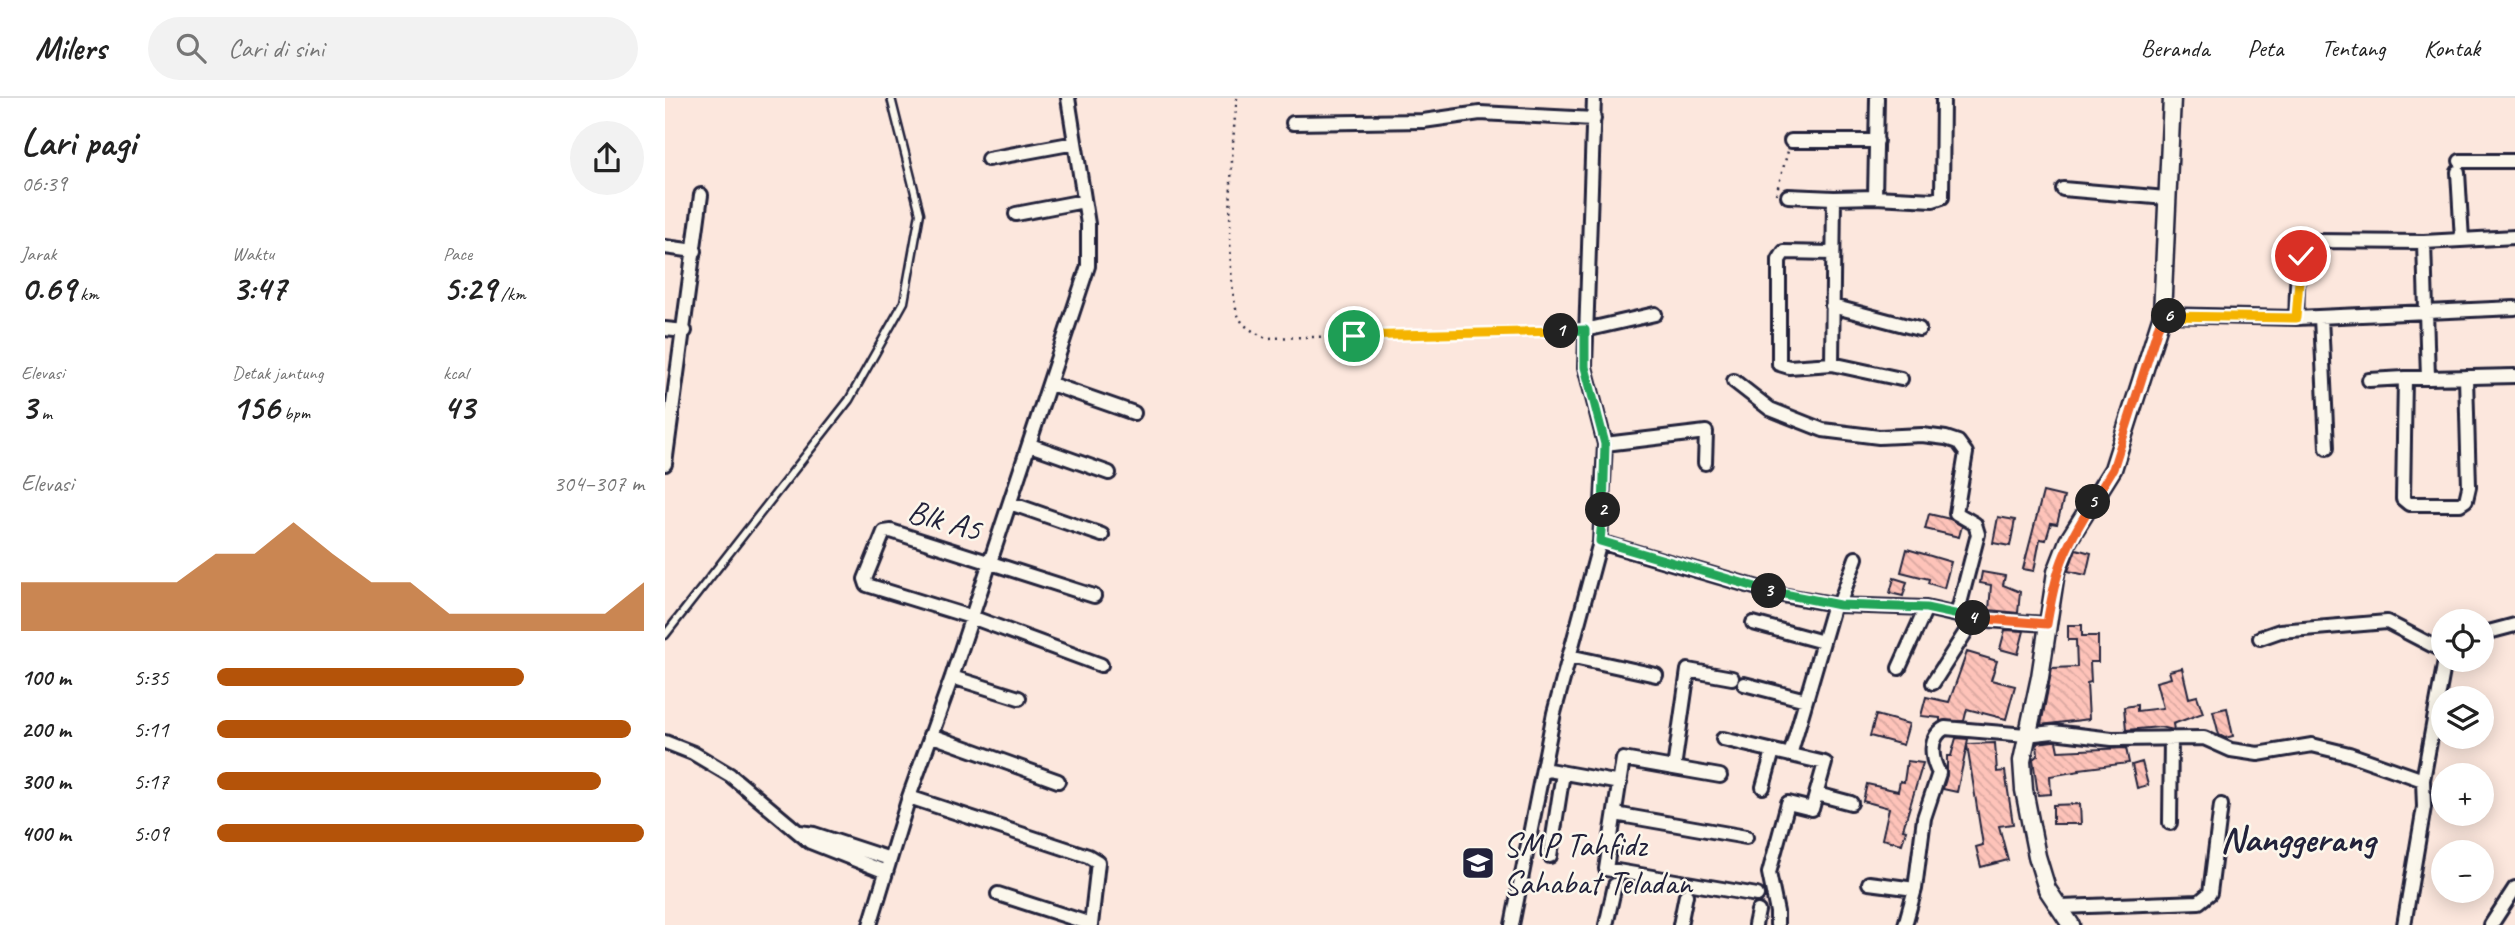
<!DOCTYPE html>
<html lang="id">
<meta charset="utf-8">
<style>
:root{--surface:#fff;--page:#f2f2f2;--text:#222;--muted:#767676;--line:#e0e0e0;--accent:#b45309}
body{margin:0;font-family:Caveat,sans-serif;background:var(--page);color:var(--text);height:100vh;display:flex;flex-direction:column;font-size:26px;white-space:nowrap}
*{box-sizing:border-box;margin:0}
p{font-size:23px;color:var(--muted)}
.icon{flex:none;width:38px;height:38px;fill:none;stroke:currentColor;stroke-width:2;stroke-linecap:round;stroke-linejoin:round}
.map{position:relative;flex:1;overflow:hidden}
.details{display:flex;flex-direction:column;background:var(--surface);width:665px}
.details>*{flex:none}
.tools{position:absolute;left:1766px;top:511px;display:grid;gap:14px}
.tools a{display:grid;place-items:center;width:63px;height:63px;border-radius:50%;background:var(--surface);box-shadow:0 4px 18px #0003;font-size:35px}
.pin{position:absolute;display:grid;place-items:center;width:60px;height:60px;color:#fff;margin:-30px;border:4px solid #fff;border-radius:50%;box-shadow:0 2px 7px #0007}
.km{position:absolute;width:35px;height:35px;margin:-18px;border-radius:50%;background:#222;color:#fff;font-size:19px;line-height:35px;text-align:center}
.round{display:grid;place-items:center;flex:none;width:74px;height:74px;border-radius:37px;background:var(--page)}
.headline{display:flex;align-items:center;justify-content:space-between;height:119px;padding:0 21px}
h1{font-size:38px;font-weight:600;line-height:52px}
.figures{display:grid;grid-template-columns:repeat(3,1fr);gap:10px;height:119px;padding:7px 21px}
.figures div{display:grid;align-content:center}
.figures b{font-size:35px;font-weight:600}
.figures small{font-size:19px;font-weight:400}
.figures p{font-size:19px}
.chart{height:196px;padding:14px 21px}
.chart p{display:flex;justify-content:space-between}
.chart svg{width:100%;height:126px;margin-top:7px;fill:var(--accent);opacity:.7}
ul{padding:0 21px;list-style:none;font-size:23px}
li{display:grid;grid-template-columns:112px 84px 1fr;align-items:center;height:52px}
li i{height:18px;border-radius:9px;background:var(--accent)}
header{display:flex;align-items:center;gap:42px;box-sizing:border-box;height:98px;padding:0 35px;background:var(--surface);border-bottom:2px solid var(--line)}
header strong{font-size:33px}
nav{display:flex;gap:38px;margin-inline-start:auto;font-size:24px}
.search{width:490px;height:63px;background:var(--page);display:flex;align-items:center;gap:18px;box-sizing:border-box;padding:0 24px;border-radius:38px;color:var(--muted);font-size:26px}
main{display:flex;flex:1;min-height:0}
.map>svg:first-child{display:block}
.building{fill:url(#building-back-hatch);stroke:#22223b;stroke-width:2}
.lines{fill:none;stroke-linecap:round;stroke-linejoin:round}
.service-casing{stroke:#22223b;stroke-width:11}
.minor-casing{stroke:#22223b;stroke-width:18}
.tertiary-casing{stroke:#22223b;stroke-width:21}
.path{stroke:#22223b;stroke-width:2.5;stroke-dasharray:2 5;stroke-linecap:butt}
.service{stroke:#fbf7ec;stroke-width:6}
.minor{stroke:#fbf7ec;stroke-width:12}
.tertiary{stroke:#fbf7ec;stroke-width:16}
.split-1-casing{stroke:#fff;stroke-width:14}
.split-2-casing{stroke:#fff;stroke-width:14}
.split-3-casing{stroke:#fff;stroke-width:14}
.split-4-casing{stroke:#fff;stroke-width:14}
.split-5-casing{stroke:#fff;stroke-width:14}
.split-6-casing{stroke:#fff;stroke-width:14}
.split-7-casing{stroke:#fff;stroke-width:14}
.split-1{stroke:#f5b400;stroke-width:9}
.split-2{stroke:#22a559;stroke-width:9}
.split-3{stroke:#22a559;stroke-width:9}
.split-4{stroke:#22a559;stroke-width:9}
.split-5{stroke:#f0652b;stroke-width:9}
.split-6{stroke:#f0652b;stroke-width:9}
.split-7{stroke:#f5b400;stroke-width:9}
.labels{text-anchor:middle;stroke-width:5;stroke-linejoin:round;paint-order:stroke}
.street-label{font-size:33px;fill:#22223b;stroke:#fbf7ec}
.poi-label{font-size:33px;fill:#22223b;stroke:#fbf7ec;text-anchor:start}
.quarter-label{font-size:37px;font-weight:bold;fill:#22223b;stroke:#fbf7ec}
</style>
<header>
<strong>Milers</strong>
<div class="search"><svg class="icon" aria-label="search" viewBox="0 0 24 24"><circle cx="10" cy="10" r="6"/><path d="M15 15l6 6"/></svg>Cari di sini</div>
<nav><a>Beranda</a><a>Peta</a><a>Tentang</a><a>Kontak</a></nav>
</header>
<main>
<section class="details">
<div class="headline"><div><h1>Lari pagi</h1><p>06:39</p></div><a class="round"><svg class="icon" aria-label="share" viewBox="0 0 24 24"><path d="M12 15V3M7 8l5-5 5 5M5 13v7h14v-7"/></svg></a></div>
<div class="figures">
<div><p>Jarak</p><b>0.69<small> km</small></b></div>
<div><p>Waktu</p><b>3:47</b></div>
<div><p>Pace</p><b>5:29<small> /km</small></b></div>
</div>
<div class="figures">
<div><p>Elevasi</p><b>3<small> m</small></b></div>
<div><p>Detak jantung</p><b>156<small> bpm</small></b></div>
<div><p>kcal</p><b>43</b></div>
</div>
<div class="chart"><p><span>Elevasi</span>304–307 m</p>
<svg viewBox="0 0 160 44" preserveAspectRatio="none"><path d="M0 44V27L10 27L20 27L30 27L40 27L50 17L60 17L70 6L80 17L90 27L100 27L110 38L120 38L130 38L140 38L150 38L160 27V44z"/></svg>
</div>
<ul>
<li><b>100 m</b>5:35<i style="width:72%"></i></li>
<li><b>200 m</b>5:11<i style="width:97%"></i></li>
<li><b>300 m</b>5:17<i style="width:90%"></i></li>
<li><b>400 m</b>5:09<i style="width:100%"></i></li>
</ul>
</section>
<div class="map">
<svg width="1850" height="827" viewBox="0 0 1850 827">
<defs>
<pattern id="building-back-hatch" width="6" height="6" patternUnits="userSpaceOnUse" patternTransform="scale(1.75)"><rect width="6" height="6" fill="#fec3b9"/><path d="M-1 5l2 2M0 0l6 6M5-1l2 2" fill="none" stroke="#d9a7a0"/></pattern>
</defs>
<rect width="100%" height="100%" fill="#fce7dd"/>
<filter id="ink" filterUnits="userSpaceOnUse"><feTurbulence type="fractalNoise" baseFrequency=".0143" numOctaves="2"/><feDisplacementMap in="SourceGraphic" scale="14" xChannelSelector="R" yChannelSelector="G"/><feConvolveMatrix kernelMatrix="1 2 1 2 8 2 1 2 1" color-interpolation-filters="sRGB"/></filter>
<g filter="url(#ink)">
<!-- building -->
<path class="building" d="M1378,394L1399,399L1392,426L1386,425L1381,442L1375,441L1369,473L1358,471Z
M1264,416L1285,421L1297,428L1294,439L1260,431Z
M1333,419L1350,422L1345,448L1328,445Z
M1242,451L1286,464L1279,490L1263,485L1264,481L1236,474Z
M1411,451L1426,455L1421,477L1403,473Z
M1317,474L1340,478L1338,487L1355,494L1353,515L1324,512L1326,487L1315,485Z
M1229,480L1242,484L1238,498L1225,495Z
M1403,527H1417V538H1433V564H1425L1426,584L1422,585L1424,621L1376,627L1387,570L1412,569L1411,542H1403Z
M1340,532L1359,533L1353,556L1335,551Z
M1302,554L1332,563L1326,582L1350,588L1341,621L1302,611L1299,623H1275V620L1256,618L1261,599L1284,604Z
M1517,570L1524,600L1532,598L1538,615L1508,626L1509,632L1495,629L1461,632L1459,609L1472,607V613L1498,610L1491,584L1506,580L1504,573Z
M1562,610L1568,638L1560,640L1554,637L1548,613Z
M1211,617L1244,626L1238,647L1205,638Z
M1291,640L1303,641L1302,646L1330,645L1332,674L1340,673L1348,726L1334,728L1343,762L1316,769L1311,749L1318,747L1302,647L1292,694L1278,691L1282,677V658H1286Z
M1388,643H1391L1393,653L1461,650L1464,665L1414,671L1415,673L1385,678L1386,696L1373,697L1368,661L1373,657L1372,645Z
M1242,663L1258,665L1238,731L1241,732L1237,746L1217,741L1224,710L1198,703L1202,686L1233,693L1235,683L1239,684Z
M1477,664L1483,687L1472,690L1467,667Z
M1415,706L1416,726H1388V707Z"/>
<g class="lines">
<defs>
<path id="service" d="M0,537L184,302L239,204L255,115L226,0"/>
<path id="minor" d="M628,25L758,23L815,15L929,21
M1126,43H1212
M323,61L410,45
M1795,63H1850
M1793,74L1797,142
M1398,91L1501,100
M1123,98L1169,100
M1210,99L1268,102L1277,99L1278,0
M351,116L419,103
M1759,144L1763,280H1740L1738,401L1744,406H1795L1801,402L1804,389L1801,279
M0,149L30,153
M1168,155L1119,154L1114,162V266L1124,269L1167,266L1236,281
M1167,208L1254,231
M1497,217L1631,220L1850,210
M1656,219L1662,350
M1631,220C1633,198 1628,154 1648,143L1759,144L1850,139
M0,231L20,233
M920,232L990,216
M1167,266L1169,100L1210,99L1212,0
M1763,280L1850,278
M1704,282L1740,280
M1069,283L1105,311L1158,332L1214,339L1257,337L1281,340L1293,344L1301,355L1291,415L1310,426L1313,436L1292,517
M386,286L469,315
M940,346L1041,334L1040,365
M365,347L444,375
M0,366L36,97
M345,405L437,437
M935,444L1117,497L1174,507L1261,510L1309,521L1382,526
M429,498L226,433L219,434L200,481L202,487L309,520L436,567
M1174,507L1191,460
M1088,525L1158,544
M1816,536L1850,527
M1595,540L1615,533L1722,524L1778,553
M904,558L991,577
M1234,570L1261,510
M287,579L354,600
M1067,580L1023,572L1009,670L958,661L941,771L1092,797
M1268,585L1309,521
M1079,586L1141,602
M265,637L393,683
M1058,641L1160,665L1147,711L1123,705L1104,775L1112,814V827
M0,644L28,655L65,677L145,744L221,774
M1125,657L1169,506
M1009,670L1055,678
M878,671L955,685
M1098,689L1108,653
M1152,696L1186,705
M244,699L423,758L433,764L426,827
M950,716L1081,739
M1505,725L1506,640
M135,734L149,736L225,761
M885,758L898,675
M1204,785L1250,791
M333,796L426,826
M1396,809L1534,804L1545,795L1556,707
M205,827L244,699L287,579L423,168V126L403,0
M847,827L889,615L935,444L940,346L920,269L929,0
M941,827L950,787
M1015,827L1021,797
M1090,827L1093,813
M1240,827L1250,791L1259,720L1274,675C1266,661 1263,639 1280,630L1361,637L1388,634L1447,641L1539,640L1566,652L1593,656L1647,647L1684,656L1758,682
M1739,827L1759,709L1758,682L1780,562
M1826,827L1850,790"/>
<path id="tertiary" d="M1406,827L1382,791L1372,758L1359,692L1357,663L1375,579L1391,474L1403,443L1448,371L1497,217L1507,0"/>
</defs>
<!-- service casing -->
<use href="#service" class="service-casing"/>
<!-- minor casing -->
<use href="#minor" class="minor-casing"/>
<!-- tertiary casing -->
<use href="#tertiary" class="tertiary-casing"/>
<!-- path -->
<path class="path" d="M572,0C567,36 558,194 575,221C580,230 591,235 601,240L906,233
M1111,96L1123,53"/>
<!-- service -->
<use href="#service" class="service"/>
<!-- minor -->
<use href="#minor" class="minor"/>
<!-- tertiary -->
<use href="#tertiary" class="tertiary"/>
</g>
</g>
<g class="lines" filter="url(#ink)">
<defs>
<path id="split-1" d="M689,238L896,233"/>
<path id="split-2" d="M896,233L920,232V269L940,346L938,412"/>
<path id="split-3" d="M938,412L935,443L1104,493"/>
<path id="split-4" d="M1104,493L1174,507L1261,510L1308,520"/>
<path id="split-5" d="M1308,520L1382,526C1391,471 1398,452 1428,404"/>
<path id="split-6" d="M1428,404L1448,371L1497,217L1504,218"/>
<path id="split-7" d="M1504,218L1631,220L1636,158"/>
</defs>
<!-- split-1 casing -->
<use href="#split-1" class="split-1-casing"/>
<!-- split-2 casing -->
<use href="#split-2" class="split-2-casing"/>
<!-- split-3 casing -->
<use href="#split-3" class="split-3-casing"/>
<!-- split-4 casing -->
<use href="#split-4" class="split-4-casing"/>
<!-- split-5 casing -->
<use href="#split-5" class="split-5-casing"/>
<!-- split-6 casing -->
<use href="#split-6" class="split-6-casing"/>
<!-- split-7 casing -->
<use href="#split-7" class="split-7-casing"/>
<!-- split-1 -->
<use href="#split-1" class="split-1"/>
<!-- split-2 -->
<use href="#split-2" class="split-2"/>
<!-- split-3 -->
<use href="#split-3" class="split-3"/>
<!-- split-4 -->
<use href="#split-4" class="split-4"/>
<!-- split-5 -->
<use href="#split-5" class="split-5"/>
<!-- split-6 -->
<use href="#split-6" class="split-6"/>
<!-- split-7 -->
<use href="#split-7" class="split-7"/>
</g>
<!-- icons -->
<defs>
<symbol id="school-square" viewBox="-11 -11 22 22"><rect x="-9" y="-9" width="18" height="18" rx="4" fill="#22223b" stroke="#fbf7ec"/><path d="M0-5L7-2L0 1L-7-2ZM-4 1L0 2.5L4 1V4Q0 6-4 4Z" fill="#fff"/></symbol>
</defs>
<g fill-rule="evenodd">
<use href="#school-square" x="794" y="746" width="38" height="38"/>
</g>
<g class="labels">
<!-- street labels -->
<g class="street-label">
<text transform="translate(280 421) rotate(16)" y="12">Blk A5</text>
</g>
<!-- poi labels -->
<g class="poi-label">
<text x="838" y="758">SMP Tahfidz<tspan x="838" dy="38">Sahabat Teladan</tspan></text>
</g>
<!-- quarter labels -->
<g class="quarter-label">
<text x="1633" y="753">Nanggerang</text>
</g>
</g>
</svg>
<div class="tools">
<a><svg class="icon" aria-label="locate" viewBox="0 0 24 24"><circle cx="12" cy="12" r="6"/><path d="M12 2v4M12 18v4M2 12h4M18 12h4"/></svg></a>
<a><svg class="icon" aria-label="layers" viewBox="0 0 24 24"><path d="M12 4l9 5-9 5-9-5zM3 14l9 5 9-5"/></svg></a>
<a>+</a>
<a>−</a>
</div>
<div class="pin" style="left:689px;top:238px;background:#1e9e55"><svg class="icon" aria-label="arrive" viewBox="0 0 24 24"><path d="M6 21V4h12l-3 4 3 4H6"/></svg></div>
<div class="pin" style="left:1636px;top:158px;background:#d93025"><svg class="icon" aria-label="check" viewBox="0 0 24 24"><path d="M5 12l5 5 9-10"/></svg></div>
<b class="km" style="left:896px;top:233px">1</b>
<b class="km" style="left:938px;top:412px">2</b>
<b class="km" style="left:1104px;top:493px">3</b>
<b class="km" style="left:1308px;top:520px">4</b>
<b class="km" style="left:1428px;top:404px">5</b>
<b class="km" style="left:1504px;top:218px">6</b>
</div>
</main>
